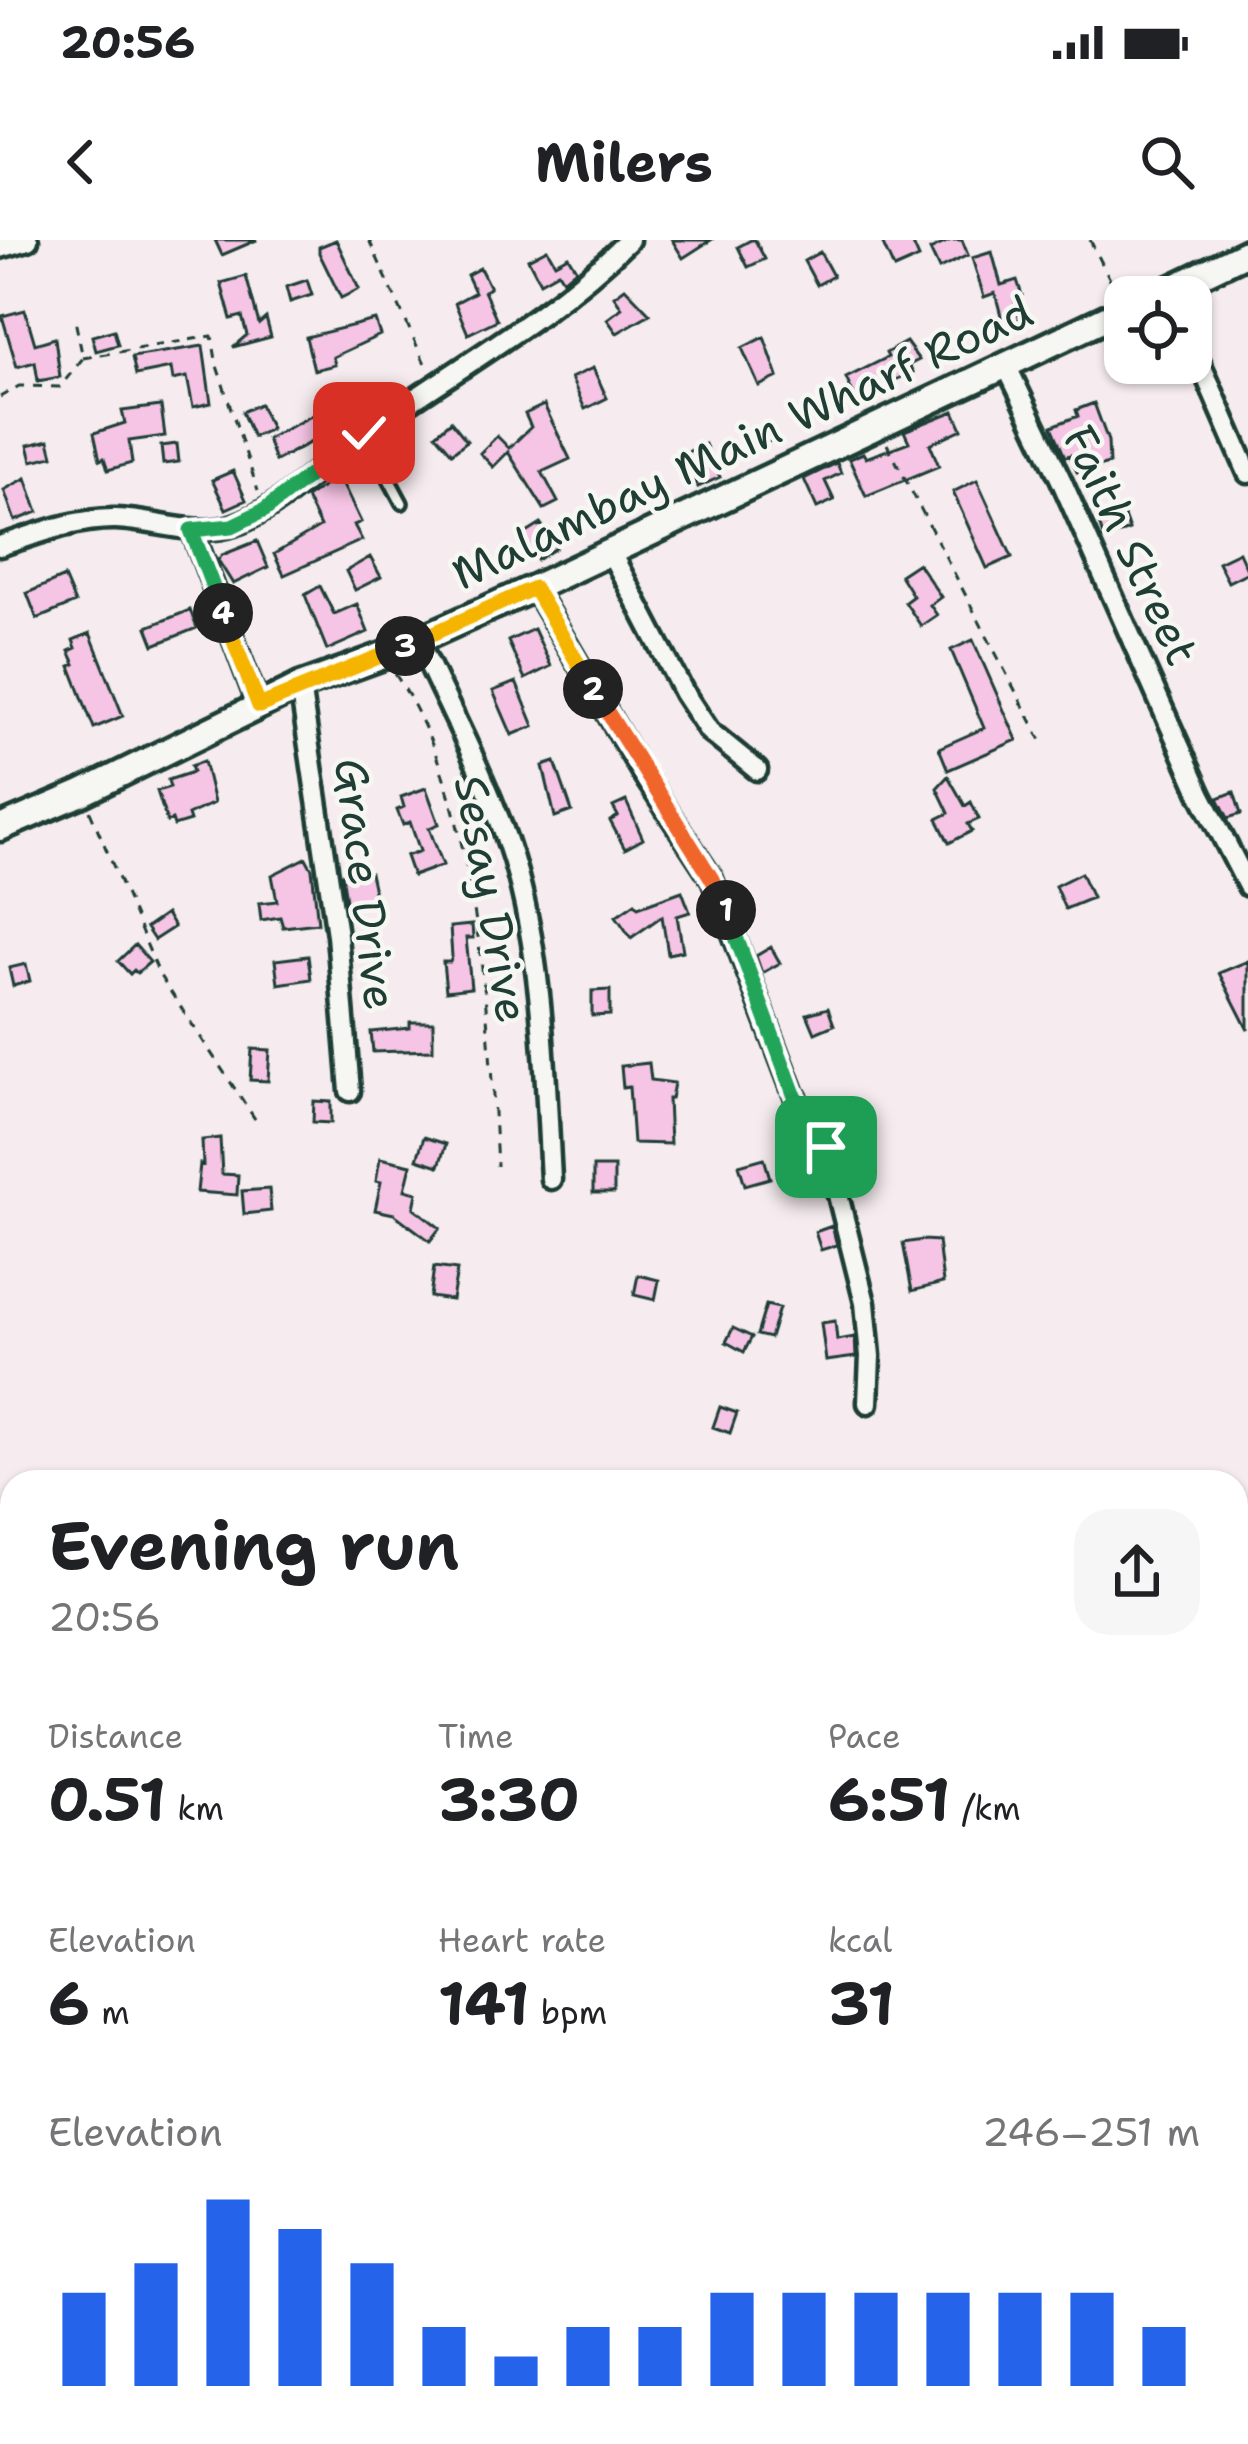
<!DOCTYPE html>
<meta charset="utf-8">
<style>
:root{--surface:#fff;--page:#f6f6f6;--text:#202124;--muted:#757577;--accent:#2563eb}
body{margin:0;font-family:"Shantell Sans",sans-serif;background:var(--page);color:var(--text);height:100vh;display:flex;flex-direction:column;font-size:45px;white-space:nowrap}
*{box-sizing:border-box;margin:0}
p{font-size:39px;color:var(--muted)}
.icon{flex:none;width:66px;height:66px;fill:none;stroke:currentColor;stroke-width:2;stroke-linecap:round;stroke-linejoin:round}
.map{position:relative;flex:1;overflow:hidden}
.drawer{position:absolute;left:0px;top:1230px;width:1248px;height:975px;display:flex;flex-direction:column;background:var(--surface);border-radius:36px 36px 0 0;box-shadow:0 3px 9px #0004}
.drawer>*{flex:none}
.fabs{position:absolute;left:1104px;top:36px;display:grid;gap:24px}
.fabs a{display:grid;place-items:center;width:108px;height:108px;border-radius:24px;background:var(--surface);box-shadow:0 3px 9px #0004;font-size:60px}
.pin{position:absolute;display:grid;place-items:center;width:102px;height:102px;color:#fff;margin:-51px;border-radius:24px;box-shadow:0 6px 18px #0006}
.km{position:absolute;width:60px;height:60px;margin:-30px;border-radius:50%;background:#222;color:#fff;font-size:33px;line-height:60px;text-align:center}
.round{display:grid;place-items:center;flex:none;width:126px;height:126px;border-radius:36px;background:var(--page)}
.summary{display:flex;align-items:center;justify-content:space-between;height:204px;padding:0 48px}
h1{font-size:66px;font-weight:700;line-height:90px}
.metrics{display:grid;grid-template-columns:repeat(3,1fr);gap:18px;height:204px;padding:12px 48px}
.metrics div{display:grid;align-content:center}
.metrics b{font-size:60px;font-weight:700}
.metrics small{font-size:33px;font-weight:400}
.metrics p{font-size:33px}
.chart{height:336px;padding:24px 48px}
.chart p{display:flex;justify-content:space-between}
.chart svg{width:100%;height:216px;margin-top:12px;stroke:var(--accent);stroke-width:6}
.status{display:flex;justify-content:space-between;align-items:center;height:84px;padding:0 60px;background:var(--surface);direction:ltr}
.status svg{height:33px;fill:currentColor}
header{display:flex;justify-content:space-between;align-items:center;height:156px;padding:0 48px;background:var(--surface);font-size:54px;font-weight:700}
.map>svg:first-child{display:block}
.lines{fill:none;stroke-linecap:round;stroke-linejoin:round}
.stream{stroke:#6e95ad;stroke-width:4.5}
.building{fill:#f6c5e5;stroke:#1f3d34;stroke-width:3}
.service-casing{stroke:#1f3d34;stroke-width:18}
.minor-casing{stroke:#1f3d34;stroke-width:27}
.tertiary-casing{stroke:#1f3d34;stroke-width:33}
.path{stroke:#1f3d34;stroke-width:3;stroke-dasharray:9 9;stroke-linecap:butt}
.service{stroke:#f6f6f2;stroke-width:9}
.minor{stroke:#f6f6f2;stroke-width:18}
.tertiary{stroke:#f6f6f2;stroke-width:24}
.split-1-casing{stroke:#fff;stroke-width:24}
.split-2-casing{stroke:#fff;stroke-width:24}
.split-3-casing{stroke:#fff;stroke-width:24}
.split-4-casing{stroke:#fff;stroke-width:24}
.split-5-casing{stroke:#fff;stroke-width:24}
.split-1{stroke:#22a559;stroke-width:15}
.split-2{stroke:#f0652b;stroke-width:15}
.split-3{stroke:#f5b400;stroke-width:15}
.split-4{stroke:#f5b400;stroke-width:15}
.split-5{stroke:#22a559;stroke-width:15}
.labels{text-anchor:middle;stroke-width:9;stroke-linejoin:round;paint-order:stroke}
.street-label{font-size:45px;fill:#1f3d34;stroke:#f6f6f2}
</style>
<div class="status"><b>20:56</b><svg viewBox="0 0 49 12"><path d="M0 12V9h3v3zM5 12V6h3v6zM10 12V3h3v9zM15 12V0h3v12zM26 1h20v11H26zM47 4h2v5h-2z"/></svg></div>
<header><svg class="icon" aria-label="back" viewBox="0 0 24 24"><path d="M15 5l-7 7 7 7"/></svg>Milers<svg class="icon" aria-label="search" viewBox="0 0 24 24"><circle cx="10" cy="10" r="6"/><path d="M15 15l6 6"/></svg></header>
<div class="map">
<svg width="1248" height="2204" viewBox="0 0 1248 2204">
<rect width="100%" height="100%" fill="#f6ecef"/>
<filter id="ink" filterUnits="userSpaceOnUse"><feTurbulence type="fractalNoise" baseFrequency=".00833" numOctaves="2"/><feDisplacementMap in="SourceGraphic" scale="24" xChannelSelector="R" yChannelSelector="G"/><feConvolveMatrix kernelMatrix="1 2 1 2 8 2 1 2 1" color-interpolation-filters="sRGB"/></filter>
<g filter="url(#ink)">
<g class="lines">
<!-- stream -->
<path class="stream" d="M0,1299L12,1301"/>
</g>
<!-- building -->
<path class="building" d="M215,0H257L222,15Z
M336,0L359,49L341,58L319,13V7Z
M672,0H711L683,18Z
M751,0H755L765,19L748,27L738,7Z
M881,0H911L919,18L894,29Z
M951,0H962L968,15L939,29L930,10Z
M547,9L555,23L568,16L576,29L563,40L558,32L540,42L528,19Z
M820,12L833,36L817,45L804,21Z
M992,12L1001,45L1017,40L1022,55L1014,58L1020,79L1003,83L995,53L984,57L972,18Z
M480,28L490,48L484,51L497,80L468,94L455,63L475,52L467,35Z
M246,36L259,84L266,78L271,97L233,107L247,95L242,76L231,79L221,43Z
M307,40L312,55L290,62L286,47Z
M625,48L650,74L617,93L607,79L622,68L614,56Z
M25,70L35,104L55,98L60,137L38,141L35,122L17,127L2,76Z
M375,80L380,95L333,117L335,125L314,130L306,97Z
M114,90L118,105L96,111L92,96Z
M764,97L778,137L759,146L742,108Z
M906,102L919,120L909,125L913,132L855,158L846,138L888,117L886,113Z
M203,106L211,163L193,167L187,137L173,140L171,128L136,135L132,117Z
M593,128L607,158L585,169L571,138Z
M335,158L351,181L275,221L267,199L317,173L315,170Z
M1094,163L1108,201L1109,224L1077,232L1070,215L1065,217L1052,186L1078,176L1076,170Z
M260,164L271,189L253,197L242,172Z
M544,165L570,219L542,232L558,262L544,269L508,212L493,227L480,213L497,196L509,208L531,187L525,174Z
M161,166L165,196L129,201L132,223L108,230L104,218L100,220L94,193L125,183L122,171Z
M954,171L962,189L930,204L939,226L866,256L849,219L863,213L866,218L909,202L904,191Z
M451,181L467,201L452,213L436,194Z
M768,186L774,199L755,208L749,195Z
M49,200L53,216L32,221L28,205Z
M177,204L179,222L163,224L161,206Z
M705,204L720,237L698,247L683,214Z
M837,223L841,233L825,241L834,260L817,268L804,239Z
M233,231L246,260L226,269L212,240Z
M339,236L361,282L354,285L362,300L284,335L274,314L320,287L306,258Z
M26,238L38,272L15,281L4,250Z
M977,240L1012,317L987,328L953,252Z
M1121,268L1129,290L1104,299L1097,277Z
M541,284L556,308L537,320L522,296Z
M257,301L268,327L233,344L218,320L222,315Z
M1239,312L1248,332L1228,342L1218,322Z
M370,317L381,337L355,350L346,331Z
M918,323L941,357L930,365L937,375L921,386L905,362L913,356L900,335Z
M64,337L75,363L37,379L27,353Z
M320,346L334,374L357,364L368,392L327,410L305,355Z
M190,370L197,388L154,405L147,387Z
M534,389L551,426L525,439L508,401Z
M90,393L123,476L94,488L70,426L75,424L69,411L76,408L73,400Z
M973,400L1017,500L948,530L939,508L984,488L951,410Z
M516,442L534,486L512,495L493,451Z
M204,521L214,563L188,575L190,581L174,586L172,580L167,582L157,551L170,547L168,540L193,532L191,526Z
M555,522L572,571L555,577L543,526Z
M948,536L965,566L971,562L979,579L968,584L972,591L949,603L937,579L949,573L937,548Z
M426,548L439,584L429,588L443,625L413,636L406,616L420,611L410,582L403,585L397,570L404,567L401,557Z
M1234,552L1241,574L1228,578L1218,558Z
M626,561L643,599L625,609L610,581L618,576L613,567Z
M306,618L312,629L318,683L283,687L280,677L261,680L259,663L277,661L272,635Z
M359,631L360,635L370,633L376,661L347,667L342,634Z
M1081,633L1092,658L1065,669L1055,646Z
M682,651L690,672L677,676L683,711L668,714L662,676L631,698L616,676L635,663L638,667Z
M166,674L174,687L154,700L146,688Z
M472,685L473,698H466L471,748L446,751L443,722H450L452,717L450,687Z
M135,705L150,722L137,733L134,730L130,734L118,721Z
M771,707L780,723L762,733L756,716Z
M308,716L311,739L278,744L275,720Z
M1248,721V790L1219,733Z
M26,724L30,741L13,746L9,728Z
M610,750V775L592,776V751Z
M828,768L834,785L815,793L807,774Z
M410,782H433V810L373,812L371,792L410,788Z
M252,809L270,810L268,841L250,840Z
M649,823L651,840L674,843L671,859H668L670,904L633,903L629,847L623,848L621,826Z
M314,861L331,862V883L313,882Z
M424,897L446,904L439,926L417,919Z
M220,898L222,934L238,935L237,955L197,952L200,924L203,925L202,900Z
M380,918L411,925L405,950L417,953L414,968L440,988L430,1001L394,974L375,970L381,942L376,941Z
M764,918L770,938L745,945L739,925Z
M593,927H614V953H593Z
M269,949L271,971L244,974L242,951Z
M832,986L837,1005L821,1010L815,992Z
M923,1000L938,1001L943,1043L912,1051L903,1003Z
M434,1027L457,1030L452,1060L430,1057Z
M638,1035L659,1040L655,1060L634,1055Z
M766,1065L779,1068L770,1098L757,1095Z
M835,1081L837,1100L855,1097L856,1117L826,1121L821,1083Z
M733,1088L752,1097L744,1112L726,1102Z
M720,1167L737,1173L730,1193L713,1187Z"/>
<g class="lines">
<defs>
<path id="service" d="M364,193L402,263"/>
<path id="minor" d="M0,8L28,0
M1191,102L1248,233
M1006,125L1062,242L1201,555L1248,646
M192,290L259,467
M0,306C37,294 77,278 116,279C155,280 197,298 234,285C281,269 322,223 362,195C453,130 549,79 629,0
M610,311L684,453L709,491L757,530
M534,348L641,531L712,639L794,854L826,907L865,1063L870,1116L868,1163
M418,400C450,471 490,544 513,619C544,722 545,833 551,939
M300,446L337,695L350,851
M1236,2150L1248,2119
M1214,2204L1218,2193"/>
<path id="tertiary" d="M1154,57L1248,12
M0,588L82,553L300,446L383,416L534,348L1125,69"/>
</defs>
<!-- service casing -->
<use href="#service" class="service-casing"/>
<!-- minor casing -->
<use href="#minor" class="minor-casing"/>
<!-- tertiary casing -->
<use href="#tertiary" class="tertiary-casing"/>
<!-- path -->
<path class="path" d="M369,0L427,128
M1090,0L1116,51
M83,118L212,96L217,126L258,251
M0,157L19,146L60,147L83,118L75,80
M887,204L1043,504
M395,434C478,553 489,782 497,926
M90,571L160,736L257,882
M0,1700L12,1707
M1236,1943L1248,1945
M0,2081L12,2073
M935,2193L937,2204
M449,2204L457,2193"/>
<!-- service -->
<use href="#service" class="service"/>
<!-- minor -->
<use href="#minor" class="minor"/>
<!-- tertiary -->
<use href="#tertiary" class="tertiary"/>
</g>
</g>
<g class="lines" filter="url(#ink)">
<defs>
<path id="split-1" d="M726,670L794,854L826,907"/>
<path id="split-2" d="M593,449L712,639L726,670"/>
<path id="split-3" d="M405,406L534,348L593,449"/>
<path id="split-4" d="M223,373L259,466L405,406"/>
<path id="split-5" d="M223,373L191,290L232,286L265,270L364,193"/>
</defs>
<!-- split-1 casing -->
<use href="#split-1" class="split-1-casing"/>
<!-- split-2 casing -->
<use href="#split-2" class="split-2-casing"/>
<!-- split-3 casing -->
<use href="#split-3" class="split-3-casing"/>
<!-- split-4 casing -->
<use href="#split-4" class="split-4-casing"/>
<!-- split-5 casing -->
<use href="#split-5" class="split-5-casing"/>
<!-- split-1 -->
<use href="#split-1" class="split-1"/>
<!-- split-2 -->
<use href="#split-2" class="split-2"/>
<!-- split-3 -->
<use href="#split-3" class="split-3"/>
<!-- split-4 -->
<use href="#split-4" class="split-4"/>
<!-- split-5 -->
<use href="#split-5" class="split-5"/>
</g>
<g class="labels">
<!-- street labels -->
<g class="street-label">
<text transform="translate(742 202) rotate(-25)" y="16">Malambay Main Wharf Road</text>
<text transform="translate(1131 305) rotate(65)" y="16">Faith Street</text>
<text transform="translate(366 644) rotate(83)" y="16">Grace Drive</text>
<text transform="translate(492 659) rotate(80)" y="16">Sesay Drive</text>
</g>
</g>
</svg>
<div class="fabs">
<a><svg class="icon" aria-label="locate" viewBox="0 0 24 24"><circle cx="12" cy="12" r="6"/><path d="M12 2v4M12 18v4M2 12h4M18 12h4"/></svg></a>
</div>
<div class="pin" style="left:826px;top:907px;background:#1e9e55"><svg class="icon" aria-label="arrive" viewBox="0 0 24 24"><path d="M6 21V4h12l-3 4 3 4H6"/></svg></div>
<div class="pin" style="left:364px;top:193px;background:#d93025"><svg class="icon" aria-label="check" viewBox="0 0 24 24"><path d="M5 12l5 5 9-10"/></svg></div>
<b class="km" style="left:726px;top:670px">1</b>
<b class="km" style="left:593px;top:449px">2</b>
<b class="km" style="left:405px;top:406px">3</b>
<b class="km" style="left:223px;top:373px">4</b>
<section class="drawer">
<div class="summary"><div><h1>Evening run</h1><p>20:56</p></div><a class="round"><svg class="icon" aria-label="share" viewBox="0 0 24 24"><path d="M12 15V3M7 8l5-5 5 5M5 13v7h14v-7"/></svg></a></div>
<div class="metrics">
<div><p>Distance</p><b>0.51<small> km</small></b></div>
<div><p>Time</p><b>3:30</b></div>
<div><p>Pace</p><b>6:51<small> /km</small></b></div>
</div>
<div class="metrics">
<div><p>Elevation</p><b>6<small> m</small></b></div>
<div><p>Heart rate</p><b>141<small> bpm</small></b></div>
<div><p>kcal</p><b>31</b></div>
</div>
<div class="chart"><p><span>Elevation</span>246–251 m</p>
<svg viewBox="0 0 160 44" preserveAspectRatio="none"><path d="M5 44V25M15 44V19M25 44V6M35 44V12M45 44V19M55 44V32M65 44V38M75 44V32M85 44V32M95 44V25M105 44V25M115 44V25M125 44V25M135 44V25M145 44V25M155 44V32"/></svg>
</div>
</section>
</div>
